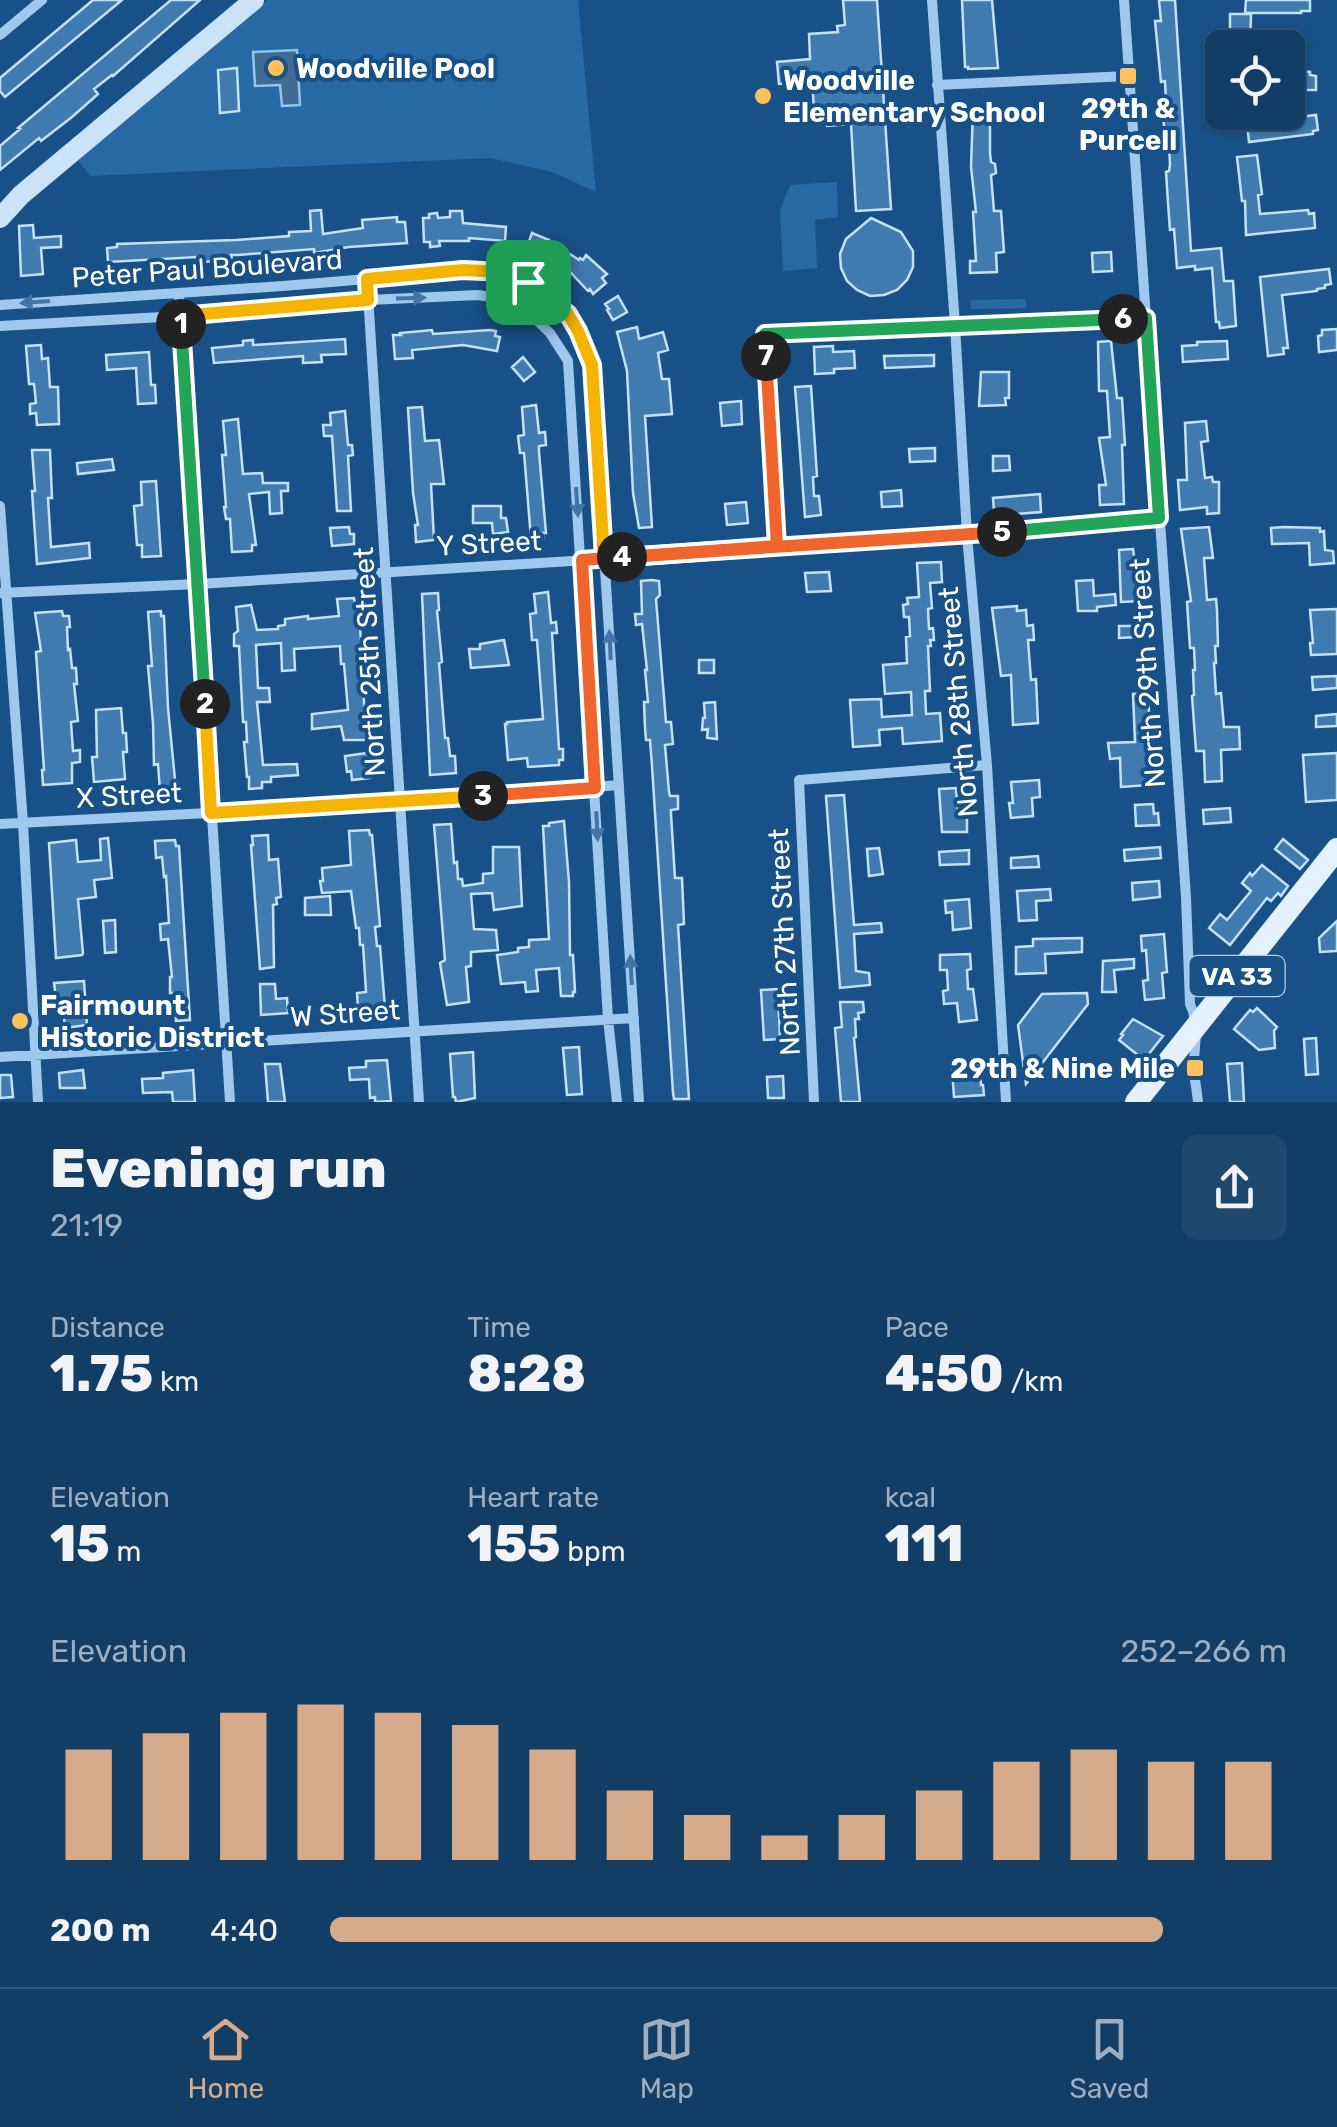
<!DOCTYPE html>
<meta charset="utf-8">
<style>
:root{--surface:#123d65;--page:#1f486e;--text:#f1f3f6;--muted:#9caebf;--line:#315679;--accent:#d6ab8b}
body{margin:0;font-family:Rubik,sans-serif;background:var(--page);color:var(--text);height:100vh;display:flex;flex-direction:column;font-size:38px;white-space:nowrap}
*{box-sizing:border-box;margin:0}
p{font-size:32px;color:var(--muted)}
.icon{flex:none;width:55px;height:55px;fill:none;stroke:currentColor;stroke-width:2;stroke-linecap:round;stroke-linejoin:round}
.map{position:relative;height:1102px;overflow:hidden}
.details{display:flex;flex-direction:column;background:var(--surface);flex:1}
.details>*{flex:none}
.tools{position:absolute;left:1205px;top:30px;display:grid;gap:20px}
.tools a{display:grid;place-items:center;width:100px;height:100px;border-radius:15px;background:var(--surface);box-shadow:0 2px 8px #0004,0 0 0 2px var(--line);font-size:50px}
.pin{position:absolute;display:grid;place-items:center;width:85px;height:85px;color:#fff;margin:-42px;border-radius:20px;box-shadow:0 5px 15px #0006}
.km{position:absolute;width:50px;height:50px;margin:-25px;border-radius:50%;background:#222;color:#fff;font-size:28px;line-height:50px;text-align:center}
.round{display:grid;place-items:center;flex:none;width:105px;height:105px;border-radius:15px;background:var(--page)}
.overview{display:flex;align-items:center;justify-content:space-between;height:170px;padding:0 50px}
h1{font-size:55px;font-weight:800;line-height:75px}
.stats{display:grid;grid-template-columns:repeat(3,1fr);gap:15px;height:170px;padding:10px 50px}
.stats div{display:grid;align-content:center}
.stats b{font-size:50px;font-weight:800}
.stats small{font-size:28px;font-weight:400}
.stats p{font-size:28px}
.chart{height:280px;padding:20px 50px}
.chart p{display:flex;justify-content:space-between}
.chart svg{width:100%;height:180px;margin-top:10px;stroke:var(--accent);stroke-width:6}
ul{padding:0 50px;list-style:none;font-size:32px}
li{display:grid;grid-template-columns:160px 120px 1fr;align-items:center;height:75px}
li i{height:25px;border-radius:12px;background:var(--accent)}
.menu{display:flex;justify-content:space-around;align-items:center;height:140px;border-top:2px solid var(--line);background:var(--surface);font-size:28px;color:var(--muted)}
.menu a{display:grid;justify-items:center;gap:5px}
.menu .selected{color:var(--accent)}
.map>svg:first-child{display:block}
.green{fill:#2769a4}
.water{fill:#416b92;stroke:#91c5f0;stroke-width:2.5}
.building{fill:#407bb0;stroke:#c4e1fa;stroke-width:2.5}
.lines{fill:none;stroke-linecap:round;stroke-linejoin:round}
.minor{stroke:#9ec8ed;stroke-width:10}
.secondary{stroke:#cbe3f9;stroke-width:20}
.primary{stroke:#e4f1ff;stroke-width:22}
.oneway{fill:#4075a6}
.split-1-casing{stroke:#fff;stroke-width:20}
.split-2-casing{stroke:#fff;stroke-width:20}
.split-3-casing{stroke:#fff;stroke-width:20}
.split-4-casing{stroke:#fff;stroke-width:20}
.split-5-casing{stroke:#fff;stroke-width:20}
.split-6-casing{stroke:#fff;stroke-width:20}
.split-7-casing{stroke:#fff;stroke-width:20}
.split-8-casing{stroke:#fff;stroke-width:20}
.split-9-casing{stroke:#fff;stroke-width:20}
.split-1{stroke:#f5b400;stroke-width:12}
.split-2{stroke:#22a559;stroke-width:12}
.split-3{stroke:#f5b400;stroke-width:12}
.split-4{stroke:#f0652b;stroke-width:12}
.split-5{stroke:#f0652b;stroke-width:12}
.split-6{stroke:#22a559;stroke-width:12}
.split-7{stroke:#22a559;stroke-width:12}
.split-8{stroke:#f0652b;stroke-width:12}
.split-9{stroke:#f5b400;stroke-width:12}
.poi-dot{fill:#ffc25a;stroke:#185187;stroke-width:4}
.labels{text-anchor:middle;stroke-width:8;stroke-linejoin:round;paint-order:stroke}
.shield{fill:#185187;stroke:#bacbdb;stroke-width:2.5}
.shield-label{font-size:25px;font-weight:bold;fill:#fff}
.poi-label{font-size:28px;font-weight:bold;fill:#fff;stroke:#185187;text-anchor:start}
.street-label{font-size:28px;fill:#fff;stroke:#185187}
</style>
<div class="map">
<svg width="1337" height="1102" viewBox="0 0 1337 1102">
<rect width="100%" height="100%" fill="#185187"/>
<!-- green -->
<path class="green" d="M267,0H578L596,192L552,172L490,158L90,176L78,160Z
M837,182L838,217L815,220L817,268L783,271L780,210L790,185Z
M1026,299V308L971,309V300Z"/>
<!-- water -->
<path class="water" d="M297,50L300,105L282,106L280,85L255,86L253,52Z"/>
<!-- building -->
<path class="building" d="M93,0H122L5,97L0,91V78Z
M171,0H200L113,76L112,75L94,89L98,94L72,117L41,141L39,138L0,170V146L20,129L18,128Z
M843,0H877L891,209L856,211L851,124L827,126L825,106L814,108L812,82L779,84L777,62L810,59L809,34L838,32L837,26L845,25Z
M962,0H992L998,68L968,69V67H965Z
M1159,0H1175L1191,251L1221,248L1224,281H1233L1236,326L1220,328L1219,322H1216L1212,268L1195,270V266L1177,268L1174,229L1170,230L1168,203L1166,172L1169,171L1170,165L1169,144H1166L1163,117L1164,106H1166V103L1165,81L1161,82L1155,21H1161Z
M1246,0H1310V11H1301V13H1245Z
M1230,14H1251L1250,48H1230Z
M237,68L239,111L220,113L218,70Z
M1288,70L1310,72V75L1316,76V90H1288Z
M1007,107V118L990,119V153L991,162L995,164L996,173L991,175L994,211H1001L1004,252L996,253L997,272L970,273V261H976L973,212H976L971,167L973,109Z
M1316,115L1318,130L1313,131V134L1249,142L1247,123Z
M1257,155L1262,194L1258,195L1260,214L1308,210L1309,214L1314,213L1315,228L1246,235L1245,201H1242L1237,157Z
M321,210L323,234L363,228L362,220L397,217V222H405L407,243L349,247L314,253V249L238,255H231L232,259L204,262H197V257L108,262L107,248L117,247V244L236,240L289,236V232L311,231L310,211Z
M450,211H462L463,223L506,227L505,241L469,238V241H439L440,246L430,247V242H424L423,218H429V214L437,213L438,218L450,217Z
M871,218L901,232L913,251V267L907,280L897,290L884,295L870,296L857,290L847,281L841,268L840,254L846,239Z
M33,225L34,238L61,236V247L41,248L43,274L21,276L19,226Z
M532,233L549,240L547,245L566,253L567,252L579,260L580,258L583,260L586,255L607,274L602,278L606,283L593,294L590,289L588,291L571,273L568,277L559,270L562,266L551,258L527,247Z
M1111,252L1112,271L1093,272L1092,253Z
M1329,269L1331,284L1325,285V288L1317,289V291L1282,295L1288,348H1283L1284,354L1268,356L1260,277Z
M618,296L627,312L613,320L607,310L609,309L605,304Z
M637,327L639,339L663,332L668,350L658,353L662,379H669L672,414L645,416L652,527L639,528L633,493L627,371L617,332Z
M1337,329V350L1319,352L1318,336L1322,335V330Z
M432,330L433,334L490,330L496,331L495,336L500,337L497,351L463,345L412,350L413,358L395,359L393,335H401L400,333Z
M345,339L346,354L321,355L322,362L303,363V356L214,363L212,348L243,345V341L253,340V345Z
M1111,341L1117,398H1122L1125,445H1122L1124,504L1100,505L1099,485H1106L1099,438L1110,437L1107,391H1099L1098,342Z
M1227,341L1228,359L1183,362L1182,346L1197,345V342Z
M41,345L42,359L48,358L50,387H58L59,424L37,425L36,413L30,414V404L36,403L34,384H29L26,346Z
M833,346V352L854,351L855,368L834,369V373L815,374L814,347Z
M149,352L151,385H155L156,403L138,404L136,368L107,370L106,355Z
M934,355V366L885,368L884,356Z
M523,357L535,372L524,381L512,367Z
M981,372H1009V398H1005L1006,405L979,406Z
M811,386L817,476L813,477L814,496H819L821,515L805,517L795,387Z
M741,401L742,424L722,426L720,403Z
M536,405L539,433L545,432L546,445L539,446V452L546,533H543V538L531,539L524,453H520L518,436L524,435L522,407Z
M422,407L425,441L439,440L444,484H431L434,540L416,542L415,525H418L413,493L408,408Z
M345,411L348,445H352L353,455L348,456L351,511H337L332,436H324L323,425H331L330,413Z
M238,419L243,474L262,473L263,483H288V491H281L282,513L270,514L269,492L249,494L256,545H252V551L232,552L230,519H226L224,507H226L222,455H226L223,421Z
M1206,421L1208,441L1201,442L1205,478L1212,477L1213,482H1219V513L1207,514V507L1180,510L1178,480H1187L1185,423Z
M935,448V461L910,462L909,449Z
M32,450H50L52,498H48L51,547L89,543L90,558L37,564L32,491H35Z
M993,456H1009L1010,470L993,471Z
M112,459L114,470L78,474L77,463Z
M156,481L161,556L142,557V545H137L134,506L142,505L141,482Z
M901,490L902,506L882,507L881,492Z
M1040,494L1041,512L1002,515V511H994L993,498Z
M746,502L748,523L727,525L725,504Z
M473,506H501V518H506L508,532L493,534L492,523H473Z
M349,527L350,534H354V544L332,546L330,528Z
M1209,527L1213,558H1204L1207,600L1216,599L1217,610L1218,646H1215L1216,663H1214L1216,694L1221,693L1224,727H1239L1240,749L1221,750L1222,781L1205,782L1204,751H1196L1192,696L1194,695L1193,670H1195L1194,648H1190L1187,602L1191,601L1181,529Z
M1284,527L1320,528V532L1324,531L1325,550L1333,551L1334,563L1310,565L1309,543L1272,544L1271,528Z
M1133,549L1141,601L1121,602L1119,550Z
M941,562L942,582L930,583L932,608L928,609L929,629L933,628L934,640H930L931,646H928L930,691H925L926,714L940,713L942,741L903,744L902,728L879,730L880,745L853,747L850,700L881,699L882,717L912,715L911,692L885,694L883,665L907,663L906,637L910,636L909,617H904L903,605L908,604L907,598L919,597L917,563Z
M829,572L831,591L807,592L805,573Z
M652,580L659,581L660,595L656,599L666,722H671L673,744L665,745L669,792L670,796H678V809L671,810V814L675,878H682L684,924L678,925L689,1099H674L673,1093L652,766L650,740H646L645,728L644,702H648L645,670H647L642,624L636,625L635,614H642L641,581Z
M1093,580L1094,596L1115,594L1116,605L1097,607V611H1078L1076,581Z
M548,592L551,623L556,622L557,633H552L559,749H563V760H559V765L528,767L527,758L508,760L505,724H507V722L543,719L537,640H532L530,614L536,613L534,594Z
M438,593L439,610L437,611L442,662L439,663L445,738H448L450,756H455L456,773L430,775L422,594Z
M354,598L360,624L366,740H344L341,726L312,729V714L348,710L344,664H341L340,646L294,649L295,670L282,671L281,643L256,645L258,688H269L270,702H257L263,765L297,764L298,775L271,777V782H262V788L249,789V777H247L244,742H247L246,722H243L239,646H234V634L238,631L236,607L251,605L257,630L278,629V626L285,625V619L308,616V619L339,616L337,599Z
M1017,606V611L1026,610L1027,626L1033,625L1034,640H1028L1031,680L1036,679L1038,723L1013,725L1011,675L1001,676L992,608Z
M1337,609V654L1311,655L1310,643H1313L1310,610Z
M62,611L63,616H69L70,627H67L68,650L70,649L72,668H76L77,684H74L78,721L71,722L73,751L80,750V762L72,763V783L43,785L42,770H44L36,652L41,651L35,613Z
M161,611V616H164L168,708L176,790L160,791L158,764L154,765L153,723L148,666H152L148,612Z
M1119,626H1138V637L1119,638Z
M504,640L509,665L471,668L469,649H480V644Z
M699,660H714V673H699Z
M1337,676V688L1313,690L1312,677Z
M1148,693L1151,747H1153L1154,757H1151V779H1148V785L1121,787L1120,758L1110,759L1108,743L1135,742L1133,694Z
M715,702L717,739L707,738L708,729L702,730L703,718H705L704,703Z
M121,708L123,733H126L127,752H123L125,779L94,782L92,757H97L96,710Z
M1337,714V726L1316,727V716Z
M367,753L370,778L352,780L351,771L347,772L345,756Z
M1337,753V800L1306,802L1303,755Z
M1039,780L1040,797L1032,798L1033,816L1011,818L1009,803H1013L1011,782Z
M956,788L958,816H967V832H942L939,789Z
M844,795L854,925L881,923L882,932L854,934L856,971L869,973L870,985L840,988L826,796Z
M1153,804L1154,814L1158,813L1159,825L1136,826L1135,805Z
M1230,808L1231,822L1204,824L1203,810Z
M564,821L569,882L570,955H573L575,992H573V996H561L559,968L536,970L538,991L526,992L525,982L501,984L497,955L518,952V948L529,947V940L549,939L543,826H549V823Z
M451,824L454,863L457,862L458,879H462L463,886L483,883V874L493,873V847H519L522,906L494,910L492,893L471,894L474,929L496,930L498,950L471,952V966L466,967L469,1002L447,1005L440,963L445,960L434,825Z
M369,830L370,835H372L380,926L375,927L377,946H380L385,1008L358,1010L357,993L366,992L363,945H360L359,928H356L351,891L322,893L320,881H323L322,868L351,865L349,831Z
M268,835L269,860L278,859L281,897L276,898L277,904L273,905L274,967L260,969L251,845H253L252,836Z
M108,838L112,878L94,880L96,897L78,899L83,953L82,955L56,958L49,843L76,840L78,862L101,860L100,839Z
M1283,839L1308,860L1300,869L1275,849Z
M175,840L176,846H179L190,1020L176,1021L174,993H170V977H172L168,939L161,940L160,924L169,923L166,876L164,877L162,857L156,858L155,841Z
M1160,847L1161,858L1125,861L1124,850Z
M879,848L883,874L869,876L867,849Z
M969,850V864L940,865L939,852Z
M1038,856L1039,867L1011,868V858Z
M1262,865L1288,886L1281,896L1278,893L1271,901L1267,898L1230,945L1209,928L1220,914L1227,920L1251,891L1242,883L1250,873L1252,876Z
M1159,881L1160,897L1133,900L1132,883Z
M1050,889L1051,900L1036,901L1037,920L1019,921L1017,891Z
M330,896L331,915H305V898Z
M969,899L971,928L953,930L952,912L946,913L945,901Z
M115,920L116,952L105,953L103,921Z
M1337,921V951L1320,952L1319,938Z
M1164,934L1167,972L1162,973L1164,998L1145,1000L1143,981L1148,980L1146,950L1142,951L1141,936Z
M1082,938V952L1045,954L1046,973L1016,974V947L1033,946V939Z
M970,954L971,969L967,970L968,989H973L977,1020L959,1022L957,1003L944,1004L943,991L948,990L947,970H940V955Z
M1134,959V968L1114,970L1116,992H1102L1103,961Z
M84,981L87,1025L65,1028L62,998H56L54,983Z
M260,984H275L276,999L287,998L288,1013L261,1015Z
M778,989L780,1039L764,1040L761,990Z
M1087,993L1088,1004L1026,1084L1018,1025L1042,994Z
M840,1002H863L864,1012L858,1013L859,1019H855L856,1037L854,1038L860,1102H841L835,1028L842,1027Z
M1257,1008L1277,1027L1274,1031L1275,1048L1259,1050L1234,1029L1250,1010L1253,1012Z
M1133,1019L1163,1036L1144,1060L1119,1040L1123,1035L1121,1034Z
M1316,1038L1318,1074L1306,1075L1304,1039Z
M579,1047L582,1094L567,1095L563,1048Z
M473,1052L475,1098L456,1102L455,1097H453L450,1054Z
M387,1060L391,1101L375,1102V1097L370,1098L369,1079L350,1080L349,1068L366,1067V1061Z
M979,1061L981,1085H983L984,1095L954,1097L952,1069H955V1063Z
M1242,1063L1244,1102H1230L1227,1064Z
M265,1064H280L285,1102H268Z
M83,1070L85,1088H60L59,1073Z
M193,1070L195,1102H173L172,1092L143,1093L142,1079L163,1078V1073Z
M0,1075H11L13,1097L0,1098Z
M783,1076L784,1098H768L767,1077Z"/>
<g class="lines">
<!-- minor -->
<path class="minor" d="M932,0L955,325L967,535L987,765L1006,1102
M1124,0L1186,897L1190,1004C1199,1022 1195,1042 1194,1061C1193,1074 1197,1089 1198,1102
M0,35L42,0
M937,85L1128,76
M367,279L419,1102
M179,293L230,1102
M0,305L283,286L463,271L502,272L528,282L568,314L579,331L592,365L639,1102
M0,326L180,316L368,300L478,295L505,299L525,309L550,333L568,361L608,1019L617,1102
M0,506L23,823L38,1102
M777,546L765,333L1147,318
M0,593L198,584L604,559L967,535L1159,518
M0,824L399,803L619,785
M0,1057L634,1018
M814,1102L799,780L987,765"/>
<!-- secondary -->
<path class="secondary" d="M0,218L21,195L254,0"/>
<!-- primary -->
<path class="primary" d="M1136,1102L1337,849"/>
</g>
<!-- one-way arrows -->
<defs><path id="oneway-solid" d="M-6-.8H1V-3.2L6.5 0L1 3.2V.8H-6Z" transform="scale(2.5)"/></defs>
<g class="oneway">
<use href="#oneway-solid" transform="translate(411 298) rotate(-2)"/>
<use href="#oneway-solid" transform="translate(35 302) rotate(176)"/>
<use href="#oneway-solid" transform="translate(577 502) rotate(86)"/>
<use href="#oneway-solid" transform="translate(610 645) rotate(-93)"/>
<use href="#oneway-solid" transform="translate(597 826) rotate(87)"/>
<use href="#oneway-solid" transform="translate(631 970) rotate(-93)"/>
</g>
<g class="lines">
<defs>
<path id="split-1" d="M181,324L180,316L368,300L367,279L463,270L502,272L528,282"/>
<path id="split-2" d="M181,324L205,704"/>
<path id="split-3" d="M205,704L211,813L483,796"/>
<path id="split-4" d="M483,796L595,788L582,560L622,557"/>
<path id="split-5" d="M622,557L1002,532"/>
<path id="split-6" d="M1002,532L1159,518L1146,318L1123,319"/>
<path id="split-7" d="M766,356L765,334L1123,319"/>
<path id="split-8" d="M603,541L604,559L777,546L766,356"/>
<path id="split-9" d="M528,282L568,314L578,331L592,365L603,541"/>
</defs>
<!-- split-1 casing -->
<use href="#split-1" class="split-1-casing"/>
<!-- split-2 casing -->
<use href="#split-2" class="split-2-casing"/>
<!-- split-3 casing -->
<use href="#split-3" class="split-3-casing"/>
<!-- split-4 casing -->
<use href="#split-4" class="split-4-casing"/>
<!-- split-5 casing -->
<use href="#split-5" class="split-5-casing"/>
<!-- split-6 casing -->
<use href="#split-6" class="split-6-casing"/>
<!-- split-7 casing -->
<use href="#split-7" class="split-7-casing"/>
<!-- split-8 casing -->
<use href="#split-8" class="split-8-casing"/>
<!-- split-9 casing -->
<use href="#split-9" class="split-9-casing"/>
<!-- split-1 -->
<use href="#split-1" class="split-1"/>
<!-- split-2 -->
<use href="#split-2" class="split-2"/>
<!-- split-3 -->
<use href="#split-3" class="split-3"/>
<!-- split-4 -->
<use href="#split-4" class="split-4"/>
<!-- split-5 -->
<use href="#split-5" class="split-5"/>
<!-- split-6 -->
<use href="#split-6" class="split-6"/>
<!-- split-7 -->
<use href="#split-7" class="split-7"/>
<!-- split-8 -->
<use href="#split-8" class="split-8"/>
<!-- split-9 -->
<use href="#split-9" class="split-9"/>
</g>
<!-- markers -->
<g class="poi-dot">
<circle cx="276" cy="68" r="10"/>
<rect x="1118" y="66" width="20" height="20" rx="5"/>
<circle cx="763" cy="96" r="10"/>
<circle cx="20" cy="1021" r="10"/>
<rect x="1185" y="1058" width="20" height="20" rx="5"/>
</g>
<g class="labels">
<!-- shield labels -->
<rect class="shield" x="1189.5" y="956" width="95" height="40" rx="8"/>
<g class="shield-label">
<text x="1237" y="985">VA 33</text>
</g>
<!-- poi labels -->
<g class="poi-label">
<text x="296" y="78">Woodville Pool</text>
<text x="783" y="90">Woodville<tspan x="783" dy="32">Elementary School</tspan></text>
<text x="1128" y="118" text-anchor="middle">29th &amp;<tspan x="1128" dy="32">Purcell</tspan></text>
<text x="40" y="1015">Fairmount<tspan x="40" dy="32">Historic District</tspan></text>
<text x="1175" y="1078" text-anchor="end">29th &amp; Nine Mile</text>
</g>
<!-- street labels -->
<g class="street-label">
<text transform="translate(207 268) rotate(-4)" y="10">Peter Paul Boulevard</text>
<text transform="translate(489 543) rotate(-3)" y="10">Y Street</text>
<text transform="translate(369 662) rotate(-93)" y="10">North 25th Street</text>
<text transform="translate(1147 673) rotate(-94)" y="10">North 29th Street</text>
<text transform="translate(958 702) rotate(-95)" y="10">North 28th Street</text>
<text transform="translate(129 795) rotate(-3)" y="10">X Street</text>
<text transform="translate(784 942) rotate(-93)" y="10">North 27th Street</text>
<text transform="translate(345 1013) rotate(-4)" y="10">W Street</text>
</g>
</g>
</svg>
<div class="tools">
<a><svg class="icon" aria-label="locate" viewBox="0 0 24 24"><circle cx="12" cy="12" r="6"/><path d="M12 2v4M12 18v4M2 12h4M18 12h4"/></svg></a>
</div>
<div class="pin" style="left:528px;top:282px;background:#1e9e55"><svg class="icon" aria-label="arrive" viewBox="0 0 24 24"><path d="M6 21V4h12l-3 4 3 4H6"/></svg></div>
<b class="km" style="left:181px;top:324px">1</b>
<b class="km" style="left:205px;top:704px">2</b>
<b class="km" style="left:483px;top:796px">3</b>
<b class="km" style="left:622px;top:557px">4</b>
<b class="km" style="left:1002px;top:532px">5</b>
<b class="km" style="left:1123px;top:319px">6</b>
<b class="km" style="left:766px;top:356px">7</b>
</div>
<section class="details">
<div class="overview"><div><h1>Evening run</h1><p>21:19</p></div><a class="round"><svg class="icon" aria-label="share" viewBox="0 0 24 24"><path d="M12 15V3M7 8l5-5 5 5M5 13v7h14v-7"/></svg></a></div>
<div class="stats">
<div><p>Distance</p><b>1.75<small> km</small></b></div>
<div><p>Time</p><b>8:28</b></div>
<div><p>Pace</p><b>4:50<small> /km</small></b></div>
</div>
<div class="stats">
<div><p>Elevation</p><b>15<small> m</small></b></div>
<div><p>Heart rate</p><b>155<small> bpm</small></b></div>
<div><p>kcal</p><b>111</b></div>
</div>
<div class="chart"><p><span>Elevation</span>252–266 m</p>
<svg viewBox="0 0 160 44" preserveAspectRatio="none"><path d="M5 44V17M15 44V13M25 44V8M35 44V6M45 44V8M55 44V11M65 44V17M75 44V27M85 44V33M95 44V38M105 44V33M115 44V27M125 44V20M135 44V17M145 44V20M155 44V20"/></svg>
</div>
<ul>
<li><b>200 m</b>4:40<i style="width:87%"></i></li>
</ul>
</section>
<nav class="menu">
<a class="selected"><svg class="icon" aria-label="home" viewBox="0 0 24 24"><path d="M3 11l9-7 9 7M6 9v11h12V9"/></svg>Home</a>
<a><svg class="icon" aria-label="map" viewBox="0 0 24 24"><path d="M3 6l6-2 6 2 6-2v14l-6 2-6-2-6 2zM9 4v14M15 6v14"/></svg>Map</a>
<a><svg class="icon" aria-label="saved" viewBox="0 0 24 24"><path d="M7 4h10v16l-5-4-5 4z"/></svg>Saved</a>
</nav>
